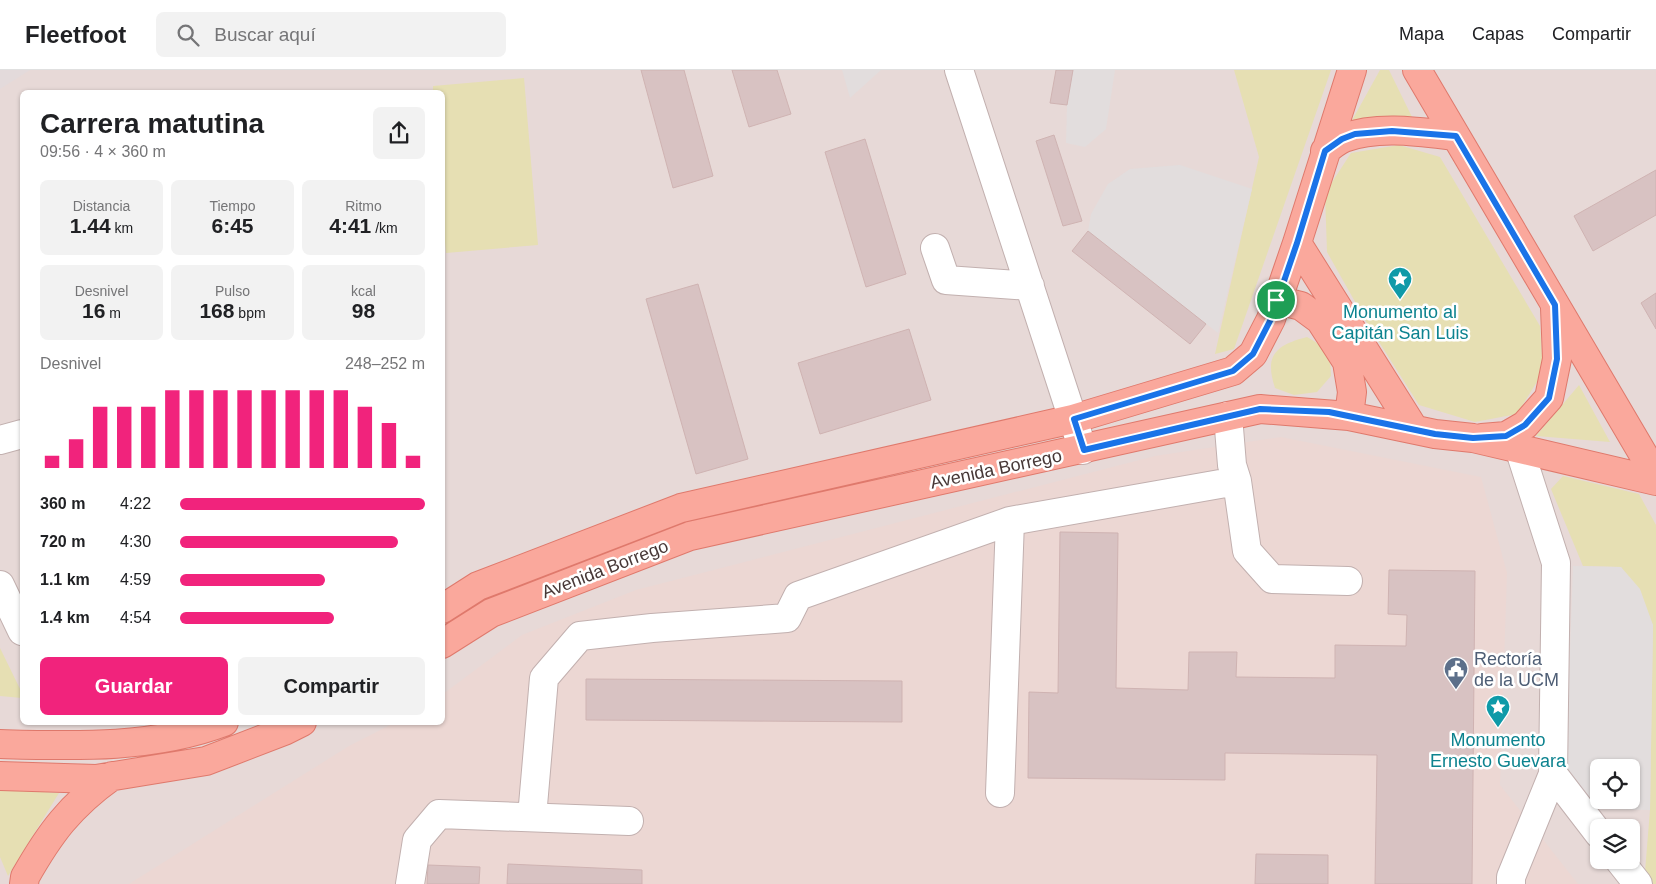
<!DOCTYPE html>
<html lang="es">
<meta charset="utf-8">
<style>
:root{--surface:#fff;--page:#f2f2f2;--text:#202124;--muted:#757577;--line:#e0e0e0;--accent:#f1237c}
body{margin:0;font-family:Arial,sans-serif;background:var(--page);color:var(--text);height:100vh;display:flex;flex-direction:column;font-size:19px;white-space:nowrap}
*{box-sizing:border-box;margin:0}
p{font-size:16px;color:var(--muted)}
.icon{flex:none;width:28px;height:28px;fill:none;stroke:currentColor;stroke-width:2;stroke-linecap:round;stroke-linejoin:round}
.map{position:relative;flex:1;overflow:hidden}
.details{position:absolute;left:20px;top:20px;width:425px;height:635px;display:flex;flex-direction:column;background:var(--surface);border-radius:8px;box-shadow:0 1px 4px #0004}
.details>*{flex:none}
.fabs{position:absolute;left:1590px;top:689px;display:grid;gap:10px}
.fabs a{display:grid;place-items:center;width:50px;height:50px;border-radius:8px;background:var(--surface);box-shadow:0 1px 4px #0004;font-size:25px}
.pin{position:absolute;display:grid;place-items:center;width:42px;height:42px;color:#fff;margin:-21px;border:2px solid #fff;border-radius:50%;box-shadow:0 1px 5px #0007}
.round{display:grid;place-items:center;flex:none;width:52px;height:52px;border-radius:8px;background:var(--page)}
.head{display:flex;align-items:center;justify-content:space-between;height:85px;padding:0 20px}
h1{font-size:28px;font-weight:600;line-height:38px}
.stats{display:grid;grid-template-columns:repeat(3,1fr);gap:8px;height:85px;padding:5px 20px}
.stats div{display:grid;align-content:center;border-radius:8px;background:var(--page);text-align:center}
.stats b{font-size:21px;font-weight:600}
.stats small{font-size:14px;font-weight:400}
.stats p{font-size:14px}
.chart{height:140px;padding:10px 20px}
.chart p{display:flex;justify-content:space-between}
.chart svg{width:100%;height:90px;margin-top:5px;stroke:var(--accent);stroke-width:6}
.primary-button{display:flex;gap:10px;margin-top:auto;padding:10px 20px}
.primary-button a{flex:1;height:58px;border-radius:8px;background:var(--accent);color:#fff;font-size:20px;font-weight:600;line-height:58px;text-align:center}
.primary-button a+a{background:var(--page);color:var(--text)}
ul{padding:0 20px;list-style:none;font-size:16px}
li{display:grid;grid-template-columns:80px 60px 1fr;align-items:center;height:38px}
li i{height:12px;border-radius:6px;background:var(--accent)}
header{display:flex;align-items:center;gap:30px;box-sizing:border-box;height:70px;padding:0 25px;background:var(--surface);border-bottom:1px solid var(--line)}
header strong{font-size:24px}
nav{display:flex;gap:28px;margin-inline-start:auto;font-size:18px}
.search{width:350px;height:45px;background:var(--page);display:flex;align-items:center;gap:12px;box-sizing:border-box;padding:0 18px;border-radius:8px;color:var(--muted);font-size:19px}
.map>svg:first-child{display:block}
.residential{fill:#e7d9d7;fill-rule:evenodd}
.industrial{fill:#e3dadb}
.education{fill:#ecd7d3}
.green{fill:#e6dfb3}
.parking{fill:#e2dddd;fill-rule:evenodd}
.building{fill:#d8c2c2;stroke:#cfb3b2}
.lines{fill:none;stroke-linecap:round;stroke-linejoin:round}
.minor-casing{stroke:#c2b0af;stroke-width:30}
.major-casing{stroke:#df796c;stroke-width:30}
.minor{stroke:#fff;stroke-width:28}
.major{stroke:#faa89c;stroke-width:28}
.route-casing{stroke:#fff;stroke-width:10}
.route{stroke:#1a73e8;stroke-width:6}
.labels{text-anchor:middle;stroke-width:5;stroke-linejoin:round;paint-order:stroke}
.culture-label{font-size:18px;fill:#0d838f;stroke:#fff}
.street-label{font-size:18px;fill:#473837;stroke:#fff}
.service-label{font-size:18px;fill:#4e5e75;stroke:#fff;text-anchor:start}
</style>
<header>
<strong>Fleetfoot</strong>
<div class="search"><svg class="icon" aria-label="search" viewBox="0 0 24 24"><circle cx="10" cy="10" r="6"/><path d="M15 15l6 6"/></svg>Buscar aquí</div>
<nav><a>Mapa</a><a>Capas</a><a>Compartir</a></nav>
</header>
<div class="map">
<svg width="1656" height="814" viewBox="0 0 1656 814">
<rect width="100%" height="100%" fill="#f4eae9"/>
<!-- residential -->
<path class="residential" d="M0,0H1656V814H0ZM22,22H442V652H22ZM1599,698H1631V730H1599ZM1599,758H1631V790H1599Z"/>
<!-- industrial -->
<path class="industrial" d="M0,0H30L0,19Z"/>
<!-- education -->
<path class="education" d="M1281,367L1481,407L1507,503L1500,715L1578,814H129L349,676L394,653L442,652L443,624L522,565L636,520L1155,386Z"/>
<!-- green -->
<path class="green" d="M1234,0H1331L1234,279L1215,284L1259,87Z
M1380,0H1389L1412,47L1350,54Z
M524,8L538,175L446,183L442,139V22H433V16Z
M1399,75L1440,87L1540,256L1543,302L1517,344L1475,352L1419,335L1367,253L1327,182L1325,123L1351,83Z
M1307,267C1327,278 1331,283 1331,306L1317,322L1294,325L1275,318C1264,285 1276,275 1307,267Z
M1579,315L1610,372L1536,366Z
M1563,406L1639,424L1656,455V814H1644L1650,740L1653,555L1621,497L1583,496L1551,419Z
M0,578L22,623V628L0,626Z
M0,719L59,723L8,806L0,787Z"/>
<!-- parking -->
<path class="parking" d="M842,0H881L850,28Z
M1073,0H1115L1106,59L1085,77L1066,73L1067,35Z
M1180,95L1252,119L1218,263L1088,161L1091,144L1108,114L1130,99Z
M1573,496L1621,497L1640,519L1653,555L1650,740L1594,739L1566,696ZM1599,698H1631V730H1599Z"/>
<!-- building -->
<path class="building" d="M641,0H684L713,106L673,118Z
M732,0H777L791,44L749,57Z
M1056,0H1073L1067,35L1050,33Z
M1054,65L1082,151L1063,156L1036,71Z
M865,69L906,204L866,217L825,82Z
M1656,100V145L1593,181L1574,146Z
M1088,161L1206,254L1190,274L1072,181Z
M698,214L748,389L696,404L646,229Z
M1656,223V259L1641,233Z
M909,259L931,330L820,364L798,293Z
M1060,462L1118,463L1116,618L1188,620L1189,582H1237L1236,607L1335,608V575L1406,576L1407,545L1388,544L1389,500L1475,501L1472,814H1375L1377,685L1225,683V710L1028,708L1029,622L1058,623Z
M586,609L902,611V652L586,650Z
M1256,784L1328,785V814H1255Z
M508,794L642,800V814H507Z
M428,795L480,797L479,814H427Z"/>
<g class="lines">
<defs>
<path id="minor" d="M959,0L1083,380
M935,178L946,210L1030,216
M0,370L22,364
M1519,378L1556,493L1553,704L1599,764
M1237,411L1247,481L1272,509L1348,511
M0,515L22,561
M1000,723L1010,451
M532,747L544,608L580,566L652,558L787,548L798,526L1010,451L1237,411L1232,395L1228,346
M1619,790L1638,814
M410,814L417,770L439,744L629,751
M1511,814V807L1553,704"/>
<path id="major" d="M1417,0L1656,406
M1325,81C1331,76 1337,71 1344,68C1378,55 1421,62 1455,66
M1297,173L1414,359
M1277,230L1301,236L1320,250L1347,292L1352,322L1349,346
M1482,368L1506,366L1525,355L1549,328L1557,289L1555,238
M442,539L478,516L681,438L1073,349L1233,301L1253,284L1271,249L1297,173L1352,0
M442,574L491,543L690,466L1260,339L1349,346L1435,364L1473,368L1656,411
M0,674C74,676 153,679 224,652
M0,706L96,709L206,691L284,661L302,652
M24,814L25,807C50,763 70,736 112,706"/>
</defs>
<!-- minor casing -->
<use href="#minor" class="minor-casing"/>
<!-- major casing -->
<use href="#major" class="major-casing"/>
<!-- minor -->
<use href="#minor" class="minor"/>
<!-- major -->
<use href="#major" class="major"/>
</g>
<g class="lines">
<defs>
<path id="route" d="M1392,61L1456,66L1555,235L1557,289L1549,328L1525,355L1506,366L1473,368L1435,364L1329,342L1260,339L1084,380L1074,349L1233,301L1253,284L1271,249L1297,173L1325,81L1342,69L1355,64Z"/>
</defs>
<!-- route casing -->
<use href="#route" class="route-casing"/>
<!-- route -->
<use href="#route" class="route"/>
</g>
<!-- icons -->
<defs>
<symbol id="sight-pin" viewBox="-11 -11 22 30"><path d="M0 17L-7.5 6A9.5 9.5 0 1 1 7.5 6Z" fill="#0f9aa8" stroke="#fff"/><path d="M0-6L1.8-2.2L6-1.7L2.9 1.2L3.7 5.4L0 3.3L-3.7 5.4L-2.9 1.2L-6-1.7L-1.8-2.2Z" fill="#fff"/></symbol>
<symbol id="civic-pin" viewBox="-11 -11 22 30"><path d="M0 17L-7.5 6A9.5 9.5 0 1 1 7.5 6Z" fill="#5c6f8a" stroke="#fff"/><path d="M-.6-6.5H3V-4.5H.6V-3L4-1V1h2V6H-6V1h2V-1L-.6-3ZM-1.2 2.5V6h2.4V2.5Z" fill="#fff"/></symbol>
</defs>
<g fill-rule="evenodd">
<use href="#sight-pin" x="1386" y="195" width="28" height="38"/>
<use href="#civic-pin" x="1442" y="585" width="28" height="38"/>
<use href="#sight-pin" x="1484" y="623" width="28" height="38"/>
</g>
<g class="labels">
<!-- culture labels -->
<g class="culture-label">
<text x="1400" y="248">Monumento al<tspan x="1400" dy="21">Capitán San Luis</tspan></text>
<text x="1498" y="676">Monumento<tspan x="1498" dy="21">Ernesto Guevara</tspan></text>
</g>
<!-- street labels -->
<g class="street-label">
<text transform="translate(996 399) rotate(-12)" y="6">Avenida Borrego</text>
<text transform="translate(605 499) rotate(-21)" y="6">Avenida Borrego</text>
</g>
<!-- service labels -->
<g class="service-label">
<text x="1474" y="595">Rectoría<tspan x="1474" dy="21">de la UCM</tspan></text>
</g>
</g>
</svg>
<div class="fabs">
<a><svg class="icon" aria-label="locate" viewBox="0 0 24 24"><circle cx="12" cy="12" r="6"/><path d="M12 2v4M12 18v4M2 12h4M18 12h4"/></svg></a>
<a><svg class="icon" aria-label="layers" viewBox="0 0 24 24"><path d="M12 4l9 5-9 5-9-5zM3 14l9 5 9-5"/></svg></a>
</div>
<div class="pin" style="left:1276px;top:230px;background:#1e9e55"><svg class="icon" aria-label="arrive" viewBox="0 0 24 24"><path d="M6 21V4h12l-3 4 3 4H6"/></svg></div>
<section class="details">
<div class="head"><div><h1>Carrera matutina</h1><p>09:56 · 4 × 360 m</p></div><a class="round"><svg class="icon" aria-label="share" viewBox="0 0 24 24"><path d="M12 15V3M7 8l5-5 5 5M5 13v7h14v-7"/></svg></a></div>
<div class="stats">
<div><p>Distancia</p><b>1.44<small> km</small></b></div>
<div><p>Tiempo</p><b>6:45</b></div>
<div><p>Ritmo</p><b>4:41<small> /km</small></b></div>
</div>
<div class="stats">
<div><p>Desnivel</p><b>16<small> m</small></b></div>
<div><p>Pulso</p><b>168<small> bpm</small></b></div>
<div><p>kcal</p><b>98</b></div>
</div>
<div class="chart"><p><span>Desnivel</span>248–252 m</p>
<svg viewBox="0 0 160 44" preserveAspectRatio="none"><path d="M5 44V38M15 44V30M25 44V14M35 44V14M45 44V14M55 44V6M65 44V6M75 44V6M85 44V6M95 44V6M105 44V6M115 44V6M125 44V6M135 44V14M145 44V22M155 44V38"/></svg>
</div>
<ul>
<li><b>360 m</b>4:22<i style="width:100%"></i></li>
<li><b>720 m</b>4:30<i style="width:89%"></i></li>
<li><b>1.1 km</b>4:59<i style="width:59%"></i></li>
<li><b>1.4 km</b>4:54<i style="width:63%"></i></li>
</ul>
<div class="primary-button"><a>Guardar</a><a>Compartir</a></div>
</section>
</div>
